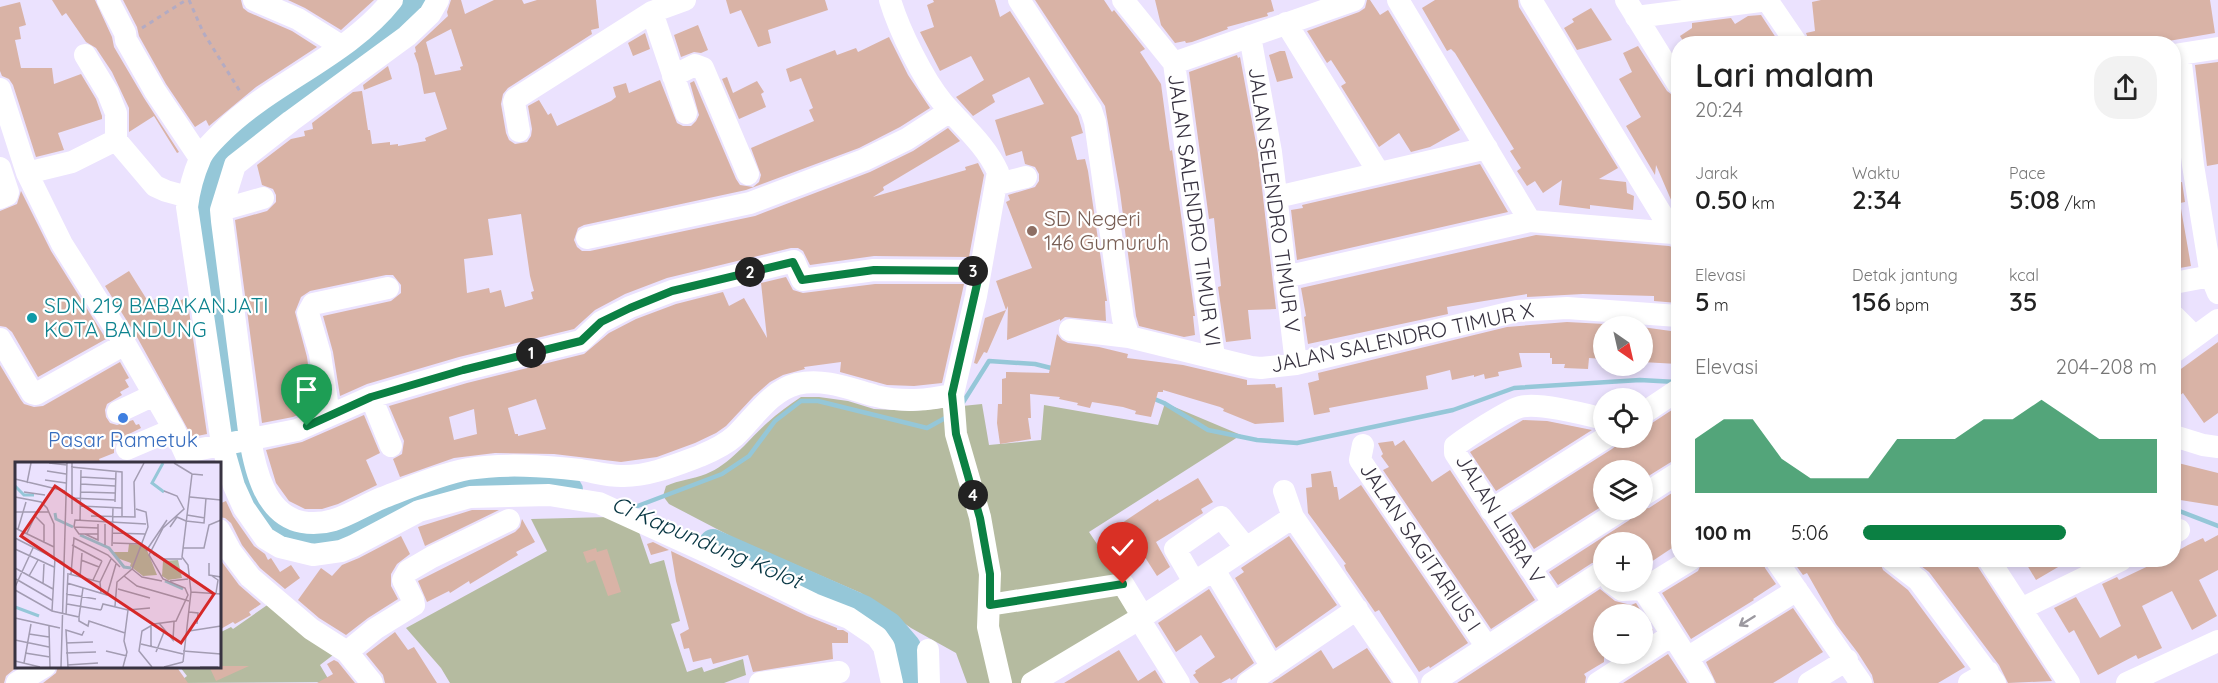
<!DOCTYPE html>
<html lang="id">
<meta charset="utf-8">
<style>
:root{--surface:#fff;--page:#f2f2f2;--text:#222;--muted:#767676;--accent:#0b8043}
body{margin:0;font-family:Quicksand,sans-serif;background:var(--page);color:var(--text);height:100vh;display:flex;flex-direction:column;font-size:22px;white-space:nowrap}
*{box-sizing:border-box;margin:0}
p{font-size:20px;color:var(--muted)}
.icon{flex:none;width:33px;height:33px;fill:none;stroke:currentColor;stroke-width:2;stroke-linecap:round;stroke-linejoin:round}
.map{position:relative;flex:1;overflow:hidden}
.sheet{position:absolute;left:1671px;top:36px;width:510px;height:531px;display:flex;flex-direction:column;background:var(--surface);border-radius:24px;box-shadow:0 3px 9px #0003}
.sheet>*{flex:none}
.needle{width:39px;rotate:146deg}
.fabs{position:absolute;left:1593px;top:316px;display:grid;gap:12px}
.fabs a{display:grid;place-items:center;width:60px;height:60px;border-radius:50%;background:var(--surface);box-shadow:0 3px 9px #0003;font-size:30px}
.pin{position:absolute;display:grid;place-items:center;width:51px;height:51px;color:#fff;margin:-62px -26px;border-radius:50% 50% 50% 0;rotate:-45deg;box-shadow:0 0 6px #0007}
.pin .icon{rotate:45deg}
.km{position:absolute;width:30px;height:30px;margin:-15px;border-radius:50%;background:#222;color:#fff;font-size:16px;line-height:30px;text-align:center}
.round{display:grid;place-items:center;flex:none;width:63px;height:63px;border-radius:24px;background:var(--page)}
.overview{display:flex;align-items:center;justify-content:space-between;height:102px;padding:0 24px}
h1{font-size:33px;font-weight:600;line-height:45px}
.stats{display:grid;grid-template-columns:repeat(3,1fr);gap:9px;height:102px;padding:6px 24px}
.stats div{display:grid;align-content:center}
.stats b{font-size:26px;font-weight:600}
.stats small{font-size:16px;font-weight:400}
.stats p{font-size:16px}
.chart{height:168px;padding:12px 24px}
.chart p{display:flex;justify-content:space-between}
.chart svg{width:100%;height:108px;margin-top:6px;fill:var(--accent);opacity:.7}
ul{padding:0 24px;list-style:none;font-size:20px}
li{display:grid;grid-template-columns:96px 72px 1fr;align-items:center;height:45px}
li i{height:15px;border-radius:8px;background:var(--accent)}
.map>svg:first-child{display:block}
.green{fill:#b5bba0}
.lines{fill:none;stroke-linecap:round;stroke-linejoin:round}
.stream{stroke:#95c7d8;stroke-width:4.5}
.river{stroke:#95c7d8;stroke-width:28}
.building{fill:#d9b3a6;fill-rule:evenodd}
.path{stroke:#b3abc3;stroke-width:3;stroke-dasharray:4.5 4.5;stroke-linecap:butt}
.minor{stroke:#fff;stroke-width:22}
.oneway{stroke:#9c99a0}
.route-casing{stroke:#fff;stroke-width:12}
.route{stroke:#0b8043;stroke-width:8}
.education-dot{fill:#8d6e63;stroke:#fff;stroke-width:2}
.culture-dot{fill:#0f9aa8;stroke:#fff;stroke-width:2}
.shop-dot{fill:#3f7fe0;stroke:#fff;stroke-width:2}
.labels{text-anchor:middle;stroke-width:4.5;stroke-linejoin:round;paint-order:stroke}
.street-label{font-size:21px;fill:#383341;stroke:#fff}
.education-label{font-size:21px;fill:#785e54;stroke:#fff;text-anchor:start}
.culture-label{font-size:21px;fill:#0d838f;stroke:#fff;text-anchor:start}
.shop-label{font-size:21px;fill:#366cbe;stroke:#fff}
.water-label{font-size:22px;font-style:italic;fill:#053441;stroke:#fff}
.inset-river{fill:none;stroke:#95c7d8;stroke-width:3}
.inset-road{fill:none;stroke:#a39cb2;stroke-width:1.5}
.view{fill:#d62828;fill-opacity:0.15;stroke:#d62828;stroke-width:3}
.inset-edge{fill:none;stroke:#383341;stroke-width:3}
</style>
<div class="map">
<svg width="2218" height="683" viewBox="0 0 2218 683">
<rect width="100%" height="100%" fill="#ebe2fe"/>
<!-- green -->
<path class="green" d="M801,397H819L848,401L874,409L913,411L982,404L989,445L1041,440L1044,405L1158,425L1165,403L1241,435L1089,532L1143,613L1022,683H967L956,653L911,628L861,593L736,539L669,504L663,496L666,486C679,480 693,479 706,474C731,464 748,440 767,423C778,413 789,405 801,397Z
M609,517L639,532L650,564L664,560L680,621L671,624L687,672L702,667L704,672L743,659L746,675L724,683H450L441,668L406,628L547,551L531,519Z
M273,601L337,652L320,665L330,682L178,683L187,676L180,667L219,666V633L231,627L233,629Z"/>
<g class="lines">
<!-- stream -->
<path class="stream" d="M1152,398L1164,403L1208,430L1257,440L1297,443L1453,410L1514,388L1640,380L1676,382
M962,404L989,361L1035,364L1055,369
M635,507L722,474L749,456L775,421L801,401H818L927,428L947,417
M2174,509L2218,526"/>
<!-- river -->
<path class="river" d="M415,0L392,25L238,136L212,166L202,200L245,479L261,508L278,524L302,537L327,536L363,522L421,495L482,477L569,490
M713,543L863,609L889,626L907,647L913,683"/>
</g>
<!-- building -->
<path class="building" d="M52,0H95L112,37L114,47L144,98L179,152L177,153L154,116L129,132V108L112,72L96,48L86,42L66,13L62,16Z
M123,0H241L243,8L248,12L292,31L317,47L256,87L209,126L206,120L195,127L166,84L139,36L137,27Z
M288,0H374L341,30L305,8Z
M451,0H461L465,14L494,0H522L524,4L537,0H596L599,28L591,30L592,34L508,88L503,94L501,104L506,133L509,140L515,144L527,142L531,136L532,129L528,106L539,100L548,115L551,113L557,126L611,101L616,97L613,87L626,83L629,93L660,80L677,123L683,126H691L696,121L699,115L690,83L694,81L736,179L740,185L753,187L759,182L761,175L751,148L814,121L809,110L813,108L801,78L790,82L786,69L835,50L837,55L856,48L858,52L889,37L908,75L930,108L900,127L859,148L746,190L584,225L578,228L574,240L577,247L582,251H590L755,216L870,172L913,151L948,128L960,141L883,187L884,190L873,197L966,170L965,167L978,163L984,175L969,257L874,256L810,265L803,251L798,248H791L667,278L625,294L595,310L574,329L459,357L367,384L340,396L333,352L323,316L391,301L401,293V285L393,275H386L310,291L301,297L295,312L307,357L314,408L293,417L262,423L235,220L267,211L276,202V195L273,189L262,185L257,165L291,139L305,136L304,131L313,129L312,123L353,92L362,91L368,130H370L372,144L390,142V145L398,144V146L426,141L425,138L447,129L435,92L424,94L418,64L414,53L416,52L415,47L448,16L447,12ZM451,29L463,66L460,67L461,70L435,75L426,42ZM521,214L530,276L534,291L531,292L533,299L505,307L501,290L490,293L489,288L467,293L464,259L493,255L488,219Z
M726,0H825L828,10L768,30L771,43L758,47L741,10L730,14Z
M933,0H995L1000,17L1010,11L1078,116L1083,133L1071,137L1077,160L1085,159L1088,171L1107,301H1105L1106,321L1065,317L1060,321V319L1007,340L1008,306L1006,310L996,281L1032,268L1006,202L1010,200L1008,195L1035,187L1039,181V174L1035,167L1025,164L1022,151L1006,156L995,120L1044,104L1029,77L992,95L995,102L973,116L956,97L984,80L971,56L940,71L920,32L934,27L927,5L934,2Z
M1035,0H1104L1112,12L1114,10L1145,49L1140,52L1161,84L1170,151L1172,150L1195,316H1193L1195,335L1184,337L1139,326L1136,316L1120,192L1105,106Z
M1155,0H1271L1274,11L1267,13L1268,16L1227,27L1228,29L1192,42L1186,43L1185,41L1175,43L1161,25Z
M1367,0H1370L1380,15L1388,10L1460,130L1430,147L1411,152L1399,133L1379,147L1341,86L1346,83L1331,60L1327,63L1307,31L1359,12L1365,8Z
M1435,0H1518L1519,7L1618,168L1599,179L1626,182L1627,193L1634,196L1633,210L1590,205V209L1559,205L1562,180L1543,193L1535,181L1527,186L1517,171L1521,168L1510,151L1514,149L1455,53L1451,49L1447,51L1422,8Z
M1821,0H2210L2215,33L2151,44H1810L1806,33L1815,31L1812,2Z
M20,2L26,25L19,27L21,39L15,40L21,68H52L54,84L81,74L96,99L102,116V119L58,133L64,150L36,157L13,85L9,79L2,76L0,71V7Z
M1591,8L1612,40L1577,50L1564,28L1574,22L1572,19Z
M1761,15L1780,44H1685L1680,36L1692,28V23L1731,18L1735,24L1748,16Z
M698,25L708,50L701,53L694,52L681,57L674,35Z
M645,33L650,49L633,56L628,43Z
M1638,46L1667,91L1675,97L1678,103V107L1673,110L1678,120V216L1656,165L1655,175L1626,126L1641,117L1619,79L1632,72L1623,53Z
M1280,51H1285L1293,78L1277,82L1269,55Z
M1237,55L1238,58L1240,57L1258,154L1276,309L1248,310L1251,339L1226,342L1218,287L1221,286L1214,218L1209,219L1189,72Z
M2218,62V164L2207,166L2195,65Z
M388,66L392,79L364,90L363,85Z
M727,77L733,93L757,81L764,92L761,94L766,107L739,119L722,79Z
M1480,164L1508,212L1297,260L1291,210L1303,208L1302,205Z
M2182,182L2185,202L2180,203L2191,266L2174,269V183Z
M21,191L51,251L106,339L38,377L12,332L6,327L0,326V211L17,204Z
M1536,235L1669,246L1678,249V303L1654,301V296L1583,294L1527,297V294L1447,307L1448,314L1308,344L1304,317L1306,316L1301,288Z
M129,271L149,303L157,298L164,309L187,297L207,434L192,437L137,337L105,286Z
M786,277L793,290L803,293L875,284H964L942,383L914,386L887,385L840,372L841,362L804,367L805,369L783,375L770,382L754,396L726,426L716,433L695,443L657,457L621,462L554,454L495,453L454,458L400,477L393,459L402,454L404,441L389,406L467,383L584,354L609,333L636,319L676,304L723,292L729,306L744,298L767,338L761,283ZM536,399L546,429L518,436V434H515L508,408ZM474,409L477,434L454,440L449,417Z
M1006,310L987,353L984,352L977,364L974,363L985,318Z
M1567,322L1604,324V359L1589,358L1588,369L1564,368L1565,364H1552V358H1550V353H1519L1522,367L1498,372L1499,376L1485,379L1484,374L1474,377V375L1452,380L1450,370L1426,376L1428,389L1329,408L1330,412L1314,415L1308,383L1319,380L1318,373L1507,327Z
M1642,327L1678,332V364L1642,362Z
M1057,334L1062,340L1068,343L1099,347L1128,354L1127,358L1183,365L1247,380V385L1275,384L1276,388L1282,387L1284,422L1255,424L1223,411L1224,409L1220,407L1163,390V392H1158L1151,417L1135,414L1136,411L1123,407L1092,402L1090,408L1077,405L1078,403L1059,399L1060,397L1030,394L1031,418H1028L1031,439L1000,444L997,423L998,404H1002V379L1006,378V372L1049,373Z
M2218,342V413L2204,423L2183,393L2174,400V374Z
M120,362L129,378L125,380L129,387L120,392L122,395L107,404L105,410L106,417L110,423L117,425L133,420L136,425L139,424L141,428L117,440L114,447V453L99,459L101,464H16V666H18L6,676L4,683H0V365L21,400L24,404L34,407L43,406Z
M1678,406V460L1671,462L1642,480V471H1626L1622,466L1614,471H1604V505L1534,549L1511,513L1612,449L1617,445L1618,438H1642V427L1649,425Z
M364,415L380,453L366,460L377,485L338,504L322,509H305L289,501L276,483L266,450L302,442Z
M1523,420L1547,421L1592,430L1496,491L1470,452Z
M1404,440L1432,482L1450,470L1535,600L1491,629L1383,470L1389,467L1381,456L1383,454L1378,443L1393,441L1395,446Z
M2174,462L2218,473V506L2174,499Z
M1331,471L1334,487H1337L1339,500L1361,485L1468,643L1430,668L1429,666L1419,672L1379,610L1375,612L1346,570L1344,565L1346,564L1308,513L1306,488L1312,487L1311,474Z
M1198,478L1213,502L1201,509L1203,513L1156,542L1170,567L1157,576L1141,551L1121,563L1104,535L1158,499L1159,501Z
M1678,489V544L1642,568V543H1604V561L1592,563L1558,585L1549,572L1628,521L1633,517L1634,510L1649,508Z
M226,501L233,516L254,546L265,554L268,560L271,558L280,572L291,565L300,578L285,589L260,568L242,545L231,523L225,518L219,517V504Z
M472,510H499L425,546L418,527Z
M522,519L535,542L516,552L518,555L470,584L469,581L450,593L449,591L427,602L418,581L515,532L520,527Z
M2218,535V570L2199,580L2217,616L2192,630L2172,591L2142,606L2162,648L2138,659L2136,655L2098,675L2074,630L2069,633L2054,608L2076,597L2100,638L2121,626L2102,584L2117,577L2119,580L2161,560H2174V553L2188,545L2203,538L2205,542Z
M401,536L410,554L397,564L391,574V586L398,599L368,618L346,635L319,618L298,600L321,568L332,576L342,565L359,558Z
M1289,536L1337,605L1276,648L1235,578L1244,572L1241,568Z
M653,542L669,550L651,555L647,544Z
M596,548L597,552L607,549L621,592L608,596L595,560L587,563L583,552Z
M671,551L807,616L837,628V630H843L848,633V643H832L833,659L753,672L748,655L713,664L711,658L693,662L689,648L684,649L680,634L689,629L676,581Z
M219,558L239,585L261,604L249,612L251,615L235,624L233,622L219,630Z
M1703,560H1763L1765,568L1776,584L1753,599L1754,600L1691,639L1662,593L1698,571Z
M1792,560H1879L1883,570L1908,590L1965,667L1938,683H1874L1872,675L1858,653L1836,624L1807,573L1803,575Z
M1913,560H1976L1978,567L2052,681L2008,683L1999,665L1929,572Z
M2024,560H2070L2036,580Z
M1209,589L1254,663L1231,680L1230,678L1221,683H1199L1193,675L1196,673L1195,671L1215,657L1201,635L1176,652L1158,623Z
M1600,589L1615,601L1631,605L1636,603L1653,630L1642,637V615H1604V662L1584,674L1586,677L1585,683H1457Z
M1793,608L1823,652L1773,683H1716L1706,662Z
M395,632L408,650L414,647L437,683H385L383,675L366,654Z
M1367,648L1391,683H1272L1321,650L1333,669Z
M1119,650L1138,681L1155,670L1163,683H1064Z
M1668,654L1687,683H1623Z
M334,660L338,662L355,683H317L333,674L327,664Z
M58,666H176L188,683H43L56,673Z
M209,666H249L216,681Z"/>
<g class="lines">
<!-- path -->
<path class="path" d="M189,0L203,32L241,93
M142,28L186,0"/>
<!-- minor -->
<path class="minor" d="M108,0L125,33L126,40L155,91L200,158
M254,0L298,19L341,46
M392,0C349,55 273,82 223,131C215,139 204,149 200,159C193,175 189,191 187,207L222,444L234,486L244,508L265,538L280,547L313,555L341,551L353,546L419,511L470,497L549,495L599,503L711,554L813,604L849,618L877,637L884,647L892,683
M438,0L430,14L407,36L291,121L235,165L221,210L222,221L250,439C255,469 265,515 302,522C333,528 355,509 382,498C408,488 441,474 468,469C505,463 544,466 581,470C594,472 608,476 621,476C647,477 676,465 700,456C712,451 725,445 735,436C754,418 770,391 797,384C825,378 850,389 876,396C900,402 929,401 953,394
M890,0C899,30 923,79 943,103C962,125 986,145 998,172L976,296L953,394L956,434L980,517L990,574L988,627L1001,683
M1019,0L1091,110L1095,122L1123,319L1129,337
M1123,0L1174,63L1354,0
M1398,0L1530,221
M1531,0L1673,233
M1626,0L1678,84
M1767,0L1797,44
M652,12L686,113
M1636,17L1768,0
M1286,23L1379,173
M1250,36L1271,152L1296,364
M85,55L108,93L116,113V140L155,186L166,191L188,197
M2174,55L2218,48
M2180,55L2193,165L2211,276L2218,293
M1174,63L1214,357
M673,76L695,65L703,68L748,174
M0,89L27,173L62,244L125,344L174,429L190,464
M519,131L514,102L515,99L652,12L685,0
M0,168L8,192L7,195L0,198
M27,173L72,162L116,140
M998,184L1026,177
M1277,197L1487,148
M221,210L263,198
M587,238L750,203L864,160L907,139L950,111
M1285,277L1530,221L1673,233L1678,236
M2174,283L2211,276
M2174,316L2194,336
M1070,330L1129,337L1251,367L1261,368L1296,364L1517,311L1567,308L1678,316
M0,339L32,393L36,394L125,344
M2174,352L2218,320
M371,397L391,446
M118,412L154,395
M1642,414L1678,390
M329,415L320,354L308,313L313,304L388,288
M2174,436L2203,445L2218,447
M1363,445L1360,460L1487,647
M127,449L174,429
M186,452L297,430L371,397L463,370L581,341L601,322L630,307L672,291L794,261L802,280L874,270L980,271
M1284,491L1293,517L1407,683
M1642,496L1678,473
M1491,510L1605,438
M219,530L231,552L250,577L311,629L347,652L372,683
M2174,533L2179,530
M1776,560L1861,683
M1892,560L1918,580L1995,683
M1989,560L2069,683
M1530,568L1621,510
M1214,570L1272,667
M1194,582L1175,549L1221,517L1246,548
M1611,582L1622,590L1643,589L1690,560
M1643,589L1703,683
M1554,604L1455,453V446C1467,437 1506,411 1520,407C1538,402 1584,414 1604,419
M989,605L1123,584L1143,617
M2021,609L2121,560
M1139,619L1179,683
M928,650L929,683
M347,652L375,629L414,605L413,600L403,580L408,571L432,557L509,520
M1687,658L1797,590
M17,683L45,666
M760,683L839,672
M1032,683L1139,619L1293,517
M1248,683L1357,609
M1432,683L1599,574L1604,575
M1598,683L1672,635
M1809,683L1847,660
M1969,683L1988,672
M2127,683L2218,641"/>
</g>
<!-- one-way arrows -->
<defs><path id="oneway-shaft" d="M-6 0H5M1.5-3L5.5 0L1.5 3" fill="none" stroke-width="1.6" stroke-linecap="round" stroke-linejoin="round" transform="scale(1.5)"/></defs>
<use class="oneway" href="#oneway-shaft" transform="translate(1747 621) rotate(148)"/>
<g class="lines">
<defs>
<path id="route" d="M307,426L371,397L463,370L581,341L601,322L630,308L672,291L793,262L802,280L874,270L980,271L952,394L956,434L980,518L990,574V605L1123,584"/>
</defs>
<!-- route casing -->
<use href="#route" class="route-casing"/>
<!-- route -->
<use href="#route" class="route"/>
</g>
<!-- markers -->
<circle class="education-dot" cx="1032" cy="231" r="6"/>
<circle class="culture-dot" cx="32" cy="318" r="6"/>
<circle class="shop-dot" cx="123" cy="418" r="6"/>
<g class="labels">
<!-- street labels -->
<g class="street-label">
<text transform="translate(1274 200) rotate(82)" y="7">JALAN SELENDRO TIMUR V</text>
<text transform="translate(1194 210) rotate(82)" y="7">JALAN SALENDRO TIMUR VI</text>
<text transform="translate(1402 338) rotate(-12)" y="7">JALAN SALENDRO TIMUR X</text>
<text transform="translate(1500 519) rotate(58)" y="7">JALAN LIBRA V</text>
<text transform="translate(1420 547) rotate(56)" y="7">JALAN SAGITARIUS I</text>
</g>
<!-- education labels -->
<g class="education-label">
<text x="1044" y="226">SD Negeri<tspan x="1044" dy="24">146 Gumuruh</tspan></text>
</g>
<!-- culture labels -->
<g class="culture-label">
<text x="44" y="313">SDN 219 BABAKANJATI<tspan x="44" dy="24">KOTA BANDUNG</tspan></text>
</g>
<!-- shop labels -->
<g class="shop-label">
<text x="123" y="447">Pasar Rametuk</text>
</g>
<!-- water labels -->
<g class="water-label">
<text transform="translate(707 542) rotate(23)" y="8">Ci Kapundung Kolot</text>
</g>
</g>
<!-- overview -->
<g transform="translate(15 462)">
<rect width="206" height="206" fill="#ebe2fe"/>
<path d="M114,82L130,83L142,113L128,114L115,104L116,101L102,96L98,90H113ZM163,98L167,116L153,118L147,114L148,99Z" fill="#b5bba0"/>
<path class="inset-river" d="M148,1L137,21L149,30M0,24L9,33H19M40,51L41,57L58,65M65,73L94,86L109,105L116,106M150,119L168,127M0,145L24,154"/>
<path class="inset-road" d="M34,1L52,3M57,1V52M159,1L177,12L188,13M56,5L107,10V55M32,9L51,12M66,15L101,17M0,17L50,29M30,18L51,21M12,21L16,1M66,22L100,24M9,30L30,33M66,30L100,31M0,35L26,40L32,46L39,62V95M175,35L206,38M56,36L100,38M100,40L101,9M65,44L107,46M0,50H34M172,53L190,56M20,54L29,63V80M76,54L120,55L119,20L129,1M65,59L66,8M171,59L189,61L191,36M59,65L60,58L131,62M59,65L64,72H83M59,65L83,66M155,65L162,55L171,59M0,66L39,85M3,67L11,40M12,71L21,52M98,71L130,72M70,72L83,78V62M0,76L49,101M98,81L127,82M57,83L87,99M90,83V62M97,84L98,45M168,86H189L194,63L206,58M0,87L39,105M131,89L152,58M138,92L148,97H167M66,98L84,105M194,101V113L206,115M0,106L38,127M117,107L127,115L147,119M54,112L85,120L86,131M56,112L59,76L93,93L105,105M14,114L23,98M109,114L122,124L174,139M197,114L203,118L201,131M65,115L67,91M1,117L37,138M78,118L87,99M155,119L173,117M85,120L96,97M52,121L92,133L101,102M28,122L29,102M0,125L18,86M103,127L135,136M0,128L37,149L64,155L68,126M176,130L206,132M51,132L81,137M52,142L86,148M100,144L102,120L117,107L133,65L131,50L121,47M86,148L88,142L113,148L135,146M37,149L40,96M174,150L183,151L182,162M51,153L53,111M64,155V159L73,164L74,159L110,171M0,156L45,166M144,161L158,178L159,160M34,164L35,205M174,169L206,164M14,172L34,175M0,178L34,185M51,181L78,180M126,182L168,192M136,184V163M91,189L112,194M168,189L206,192M141,190L149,170M10,191L35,195M51,191L81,190M0,199L25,205M168,200L176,130L173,103L167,95L177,12M9,201L16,162M52,203L83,201M46,205L52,1M53,205L51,168L67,173L69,169M108,205L112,190L109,179L113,148M137,205L124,189L127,169L139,162L161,159L173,133L170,126L148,117L134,93L148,66L169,47L162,34L149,29M149,205L168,200M185,205H203"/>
<path class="view" d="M40,24L199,132L166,181L6,74Z"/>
<rect width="206" height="206" class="inset-edge"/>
</g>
</svg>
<div class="fabs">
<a><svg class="needle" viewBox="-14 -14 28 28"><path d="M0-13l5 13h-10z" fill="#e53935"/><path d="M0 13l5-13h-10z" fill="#767676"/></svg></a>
<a><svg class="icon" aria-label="locate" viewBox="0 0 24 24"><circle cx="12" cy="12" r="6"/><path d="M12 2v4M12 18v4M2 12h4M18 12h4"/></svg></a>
<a><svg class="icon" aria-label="layers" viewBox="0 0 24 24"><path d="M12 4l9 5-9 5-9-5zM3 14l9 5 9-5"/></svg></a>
<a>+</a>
<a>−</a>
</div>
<div class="pin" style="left:307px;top:426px;background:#1e9e55"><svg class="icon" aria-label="arrive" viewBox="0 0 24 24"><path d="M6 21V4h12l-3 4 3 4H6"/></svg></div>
<div class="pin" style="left:1123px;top:584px;background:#d93025"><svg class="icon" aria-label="check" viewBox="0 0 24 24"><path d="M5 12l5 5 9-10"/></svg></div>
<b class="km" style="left:531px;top:353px">1</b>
<b class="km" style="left:750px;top:272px">2</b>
<b class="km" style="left:973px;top:271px">3</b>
<b class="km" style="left:973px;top:495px">4</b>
<section class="sheet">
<div class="overview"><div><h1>Lari malam</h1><p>20:24</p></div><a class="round"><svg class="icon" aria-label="share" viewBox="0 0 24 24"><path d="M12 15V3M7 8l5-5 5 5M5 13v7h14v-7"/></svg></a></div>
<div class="stats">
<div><p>Jarak</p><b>0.50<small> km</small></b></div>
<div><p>Waktu</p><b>2:34</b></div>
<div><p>Pace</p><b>5:08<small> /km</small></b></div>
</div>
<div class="stats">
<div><p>Elevasi</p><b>5<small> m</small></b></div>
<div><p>Detak jantung</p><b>156<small> bpm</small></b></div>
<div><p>kcal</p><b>35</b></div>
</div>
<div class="chart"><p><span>Elevasi</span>204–208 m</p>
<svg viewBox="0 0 160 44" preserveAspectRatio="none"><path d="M0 44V22L10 14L20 14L30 30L40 38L50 38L60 38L70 22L80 22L90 22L100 14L110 14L120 6L130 14L140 22L150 22L160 22V44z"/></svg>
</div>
<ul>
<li><b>100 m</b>5:06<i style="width:69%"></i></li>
</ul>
</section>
</div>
